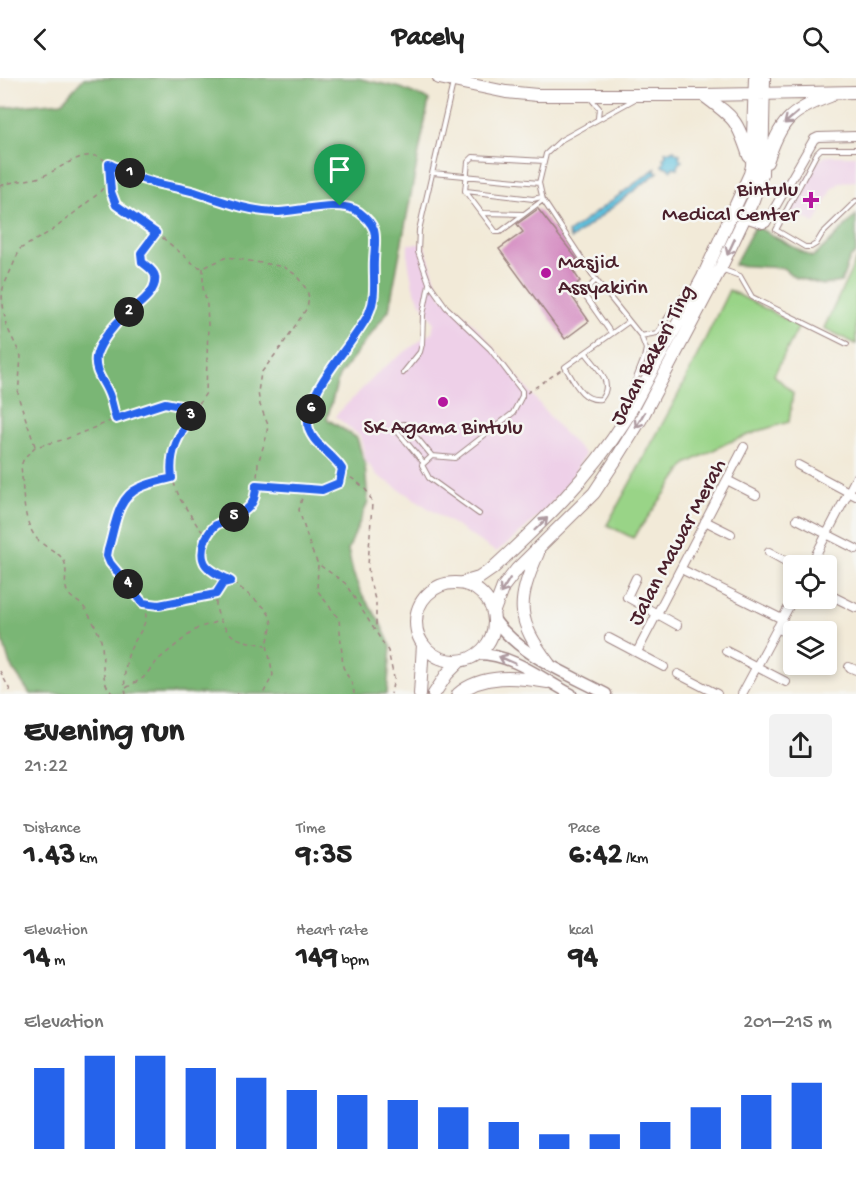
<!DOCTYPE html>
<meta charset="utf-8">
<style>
:root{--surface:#fff;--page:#f2f2f2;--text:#222;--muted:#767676;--accent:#2563eb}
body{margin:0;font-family:"Gochi Hand",sans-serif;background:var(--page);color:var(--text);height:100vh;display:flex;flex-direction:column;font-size:22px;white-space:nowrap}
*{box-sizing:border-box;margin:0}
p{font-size:20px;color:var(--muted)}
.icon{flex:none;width:33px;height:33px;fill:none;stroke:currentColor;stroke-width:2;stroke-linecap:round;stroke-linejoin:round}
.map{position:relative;height:616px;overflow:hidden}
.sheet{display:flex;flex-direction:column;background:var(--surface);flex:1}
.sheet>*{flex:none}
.fabs{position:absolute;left:783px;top:477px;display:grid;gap:12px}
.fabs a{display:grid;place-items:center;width:54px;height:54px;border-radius:6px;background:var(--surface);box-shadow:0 3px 9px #0003;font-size:30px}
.pin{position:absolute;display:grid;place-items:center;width:51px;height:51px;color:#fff;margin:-62px -26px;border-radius:50% 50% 50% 0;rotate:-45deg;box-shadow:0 0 6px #0007}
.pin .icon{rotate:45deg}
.km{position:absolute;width:30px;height:30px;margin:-15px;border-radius:50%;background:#222;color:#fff;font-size:16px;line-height:30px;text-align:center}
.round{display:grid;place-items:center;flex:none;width:63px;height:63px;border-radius:6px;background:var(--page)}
.headline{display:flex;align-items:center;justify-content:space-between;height:102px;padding:0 24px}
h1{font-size:33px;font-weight:800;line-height:45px}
.metrics{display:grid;grid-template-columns:repeat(3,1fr);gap:9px;height:102px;padding:6px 24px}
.metrics div{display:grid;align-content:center}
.metrics b{font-size:30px;font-weight:800}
.metrics small{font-size:16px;font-weight:400}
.metrics p{font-size:16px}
.chart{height:168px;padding:12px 24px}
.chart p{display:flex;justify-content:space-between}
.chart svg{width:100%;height:108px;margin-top:6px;stroke:var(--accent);stroke-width:6}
header{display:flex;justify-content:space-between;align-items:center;height:78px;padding:0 24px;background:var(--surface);font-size:27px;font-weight:800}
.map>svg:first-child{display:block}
.built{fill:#eed0e8}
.green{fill:#99d487;stroke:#727a59;stroke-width:1.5}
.forest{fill:#7ab674;stroke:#626a50;stroke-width:1.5}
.water{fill:#60c2df;stroke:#557085;stroke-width:1.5}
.building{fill:#d58ec2}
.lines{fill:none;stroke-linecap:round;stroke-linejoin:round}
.lane-casing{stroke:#9e8482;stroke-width:6}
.street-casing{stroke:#9e8482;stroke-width:10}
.secondary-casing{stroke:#9e8482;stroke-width:13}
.primary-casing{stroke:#9e8482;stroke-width:14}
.path{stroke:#9e8482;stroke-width:1.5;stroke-dasharray:4.5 4.5;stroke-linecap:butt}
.lane{stroke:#fff;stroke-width:4}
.street{stroke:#fff;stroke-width:8}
.secondary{stroke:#fff;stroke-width:10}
.primary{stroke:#fff;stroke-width:12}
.oneway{stroke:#ae9aa0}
.route-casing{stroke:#fff;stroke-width:12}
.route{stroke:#2563eb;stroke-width:8}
.poi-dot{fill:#b5179e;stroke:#f6f6f2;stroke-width:2}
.labels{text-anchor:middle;stroke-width:5;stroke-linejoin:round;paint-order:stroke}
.poi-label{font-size:22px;fill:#4a1f2b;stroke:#f6f6f2;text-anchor:end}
.street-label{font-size:22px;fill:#4a1f2b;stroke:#f6f6f2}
</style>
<header><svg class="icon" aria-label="back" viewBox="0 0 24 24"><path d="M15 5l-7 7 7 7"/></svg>Pacely<svg class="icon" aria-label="search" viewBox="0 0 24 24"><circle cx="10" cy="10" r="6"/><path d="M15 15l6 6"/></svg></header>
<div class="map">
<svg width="856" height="616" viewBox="0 0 856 616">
<rect width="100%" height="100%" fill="#f6f6f2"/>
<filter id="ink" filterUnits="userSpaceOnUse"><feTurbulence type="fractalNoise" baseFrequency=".0167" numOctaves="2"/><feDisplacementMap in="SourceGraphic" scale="12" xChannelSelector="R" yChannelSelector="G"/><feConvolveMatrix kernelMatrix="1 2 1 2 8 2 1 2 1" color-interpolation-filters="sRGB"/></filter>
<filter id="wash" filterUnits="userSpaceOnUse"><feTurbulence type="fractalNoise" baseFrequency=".008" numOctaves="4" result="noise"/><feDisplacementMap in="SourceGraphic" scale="24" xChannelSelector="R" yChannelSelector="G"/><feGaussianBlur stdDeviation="1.35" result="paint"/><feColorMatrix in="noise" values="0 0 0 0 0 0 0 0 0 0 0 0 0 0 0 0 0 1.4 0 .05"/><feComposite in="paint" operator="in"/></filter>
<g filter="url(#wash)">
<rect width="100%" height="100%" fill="#f2ead8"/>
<!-- built -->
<path class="built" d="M826,78H856V103L841,104L833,110L815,145L790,133L813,87Z
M408,166H424L441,218L464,236L481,254L560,351L585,376L571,401L550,427L516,459L496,474L377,397L366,383L360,358L335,338L383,290L432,254L434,244L419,222L413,209L408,182Z"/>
<!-- green -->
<path class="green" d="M856,182V266L824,250Z
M729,212L799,248L774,297L793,315L789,344L762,352L727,365L686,386L633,460L607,447L677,319Z"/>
<!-- forest -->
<path class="forest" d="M84,0H357L401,10L429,22L389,232L339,298L327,341L357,360L365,387L368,424L348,472L353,495L361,515L379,542L391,569L387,616H30L10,587L0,553V30L62,24Z
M856,137V175L850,180L841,204L823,207L794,199L783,190L734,187L755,148L812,179L828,166Z"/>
<!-- water -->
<path class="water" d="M674,72L676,75L680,76L679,80L682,83L678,86V90L673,89L671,93L667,89L662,88L664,83L663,80L666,77L665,73L670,74Z
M656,90L654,93L658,94L571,161L568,155Z"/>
<g id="blocks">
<!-- building -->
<path class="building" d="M538,131L577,181L569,187L580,203L568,213L589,243L565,261L499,171L523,154L517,146Z"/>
</g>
</g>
<g filter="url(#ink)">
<use href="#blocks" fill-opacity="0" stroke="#9e8482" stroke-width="1.5"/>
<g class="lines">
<defs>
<path id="lane" d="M453,5L419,152L418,174L429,205L446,229L490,271L522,313V318L513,335L455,380L432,378L422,387L429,400L479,436
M591,21L599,30L598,40
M856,71H821L817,75L776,152L805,169H811L816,166L822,156L856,123
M433,95L539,105
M466,113L533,121L542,119
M543,122L500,154H496L465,113L468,84L473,79L544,83
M483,135L523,136
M721,191L740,198L752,219L847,266
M596,202L586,213L585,218L611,255
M641,258L657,255L678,224L690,211
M586,275C596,289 615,304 601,321C582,324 574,303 565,289L628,244
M403,295L420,274L422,266L423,237L429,206
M622,336L644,280L646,271L641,258L596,202L543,122L539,105L546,76L561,62L635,21
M423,384L397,353L400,347L404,346L408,349L432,378"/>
<path id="street" d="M745,140L763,146L766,145L814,61L818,59L856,58
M798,387L856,418
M727,402L756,417
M797,441L856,471
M705,443L731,456
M769,474L794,488
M810,488L856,400
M681,491L782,541
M636,500L627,519L677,547
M826,515L856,530
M777,550L794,559
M609,560L664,589
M726,573L786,604
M637,574L744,369
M849,589L856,592
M678,596L717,616
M742,616L794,519"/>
<path id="secondary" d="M494,541C520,578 567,595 606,616
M478,576C512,576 541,600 571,616"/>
<path id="primary" d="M439,0L506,14L537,17H703L856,14
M703,17C734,40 737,41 749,78
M767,84C780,44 789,33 830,18
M538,475C516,525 516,542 549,586
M462,505L479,500L492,491C544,443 588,401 626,341L703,199L750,96L752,88L755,0
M416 544a39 39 0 1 1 78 0a39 39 0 1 1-78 0Z
M493,535L503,509L517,491L594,415L615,383L641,341L720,191L753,122L762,96L764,0
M420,616L423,566
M434,616L447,596L460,583
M458,616C483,595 517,599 548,604"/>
</defs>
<!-- lane casing -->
<use href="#lane" class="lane-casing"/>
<!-- street casing -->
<use href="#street" class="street-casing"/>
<!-- secondary casing -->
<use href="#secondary" class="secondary-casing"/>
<!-- primary casing -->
<use href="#primary" class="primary-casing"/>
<!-- path -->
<path class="path" d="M110,86C120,91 131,97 143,101C157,106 172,108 187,112C216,121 244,131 274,133C299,135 339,120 359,134C380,150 375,159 374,182C373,200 377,218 369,235C356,263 301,318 308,350C312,366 334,376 342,391L338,405L322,412L257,407
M0,108C13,103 24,103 37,100C60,94 87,63 109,86L111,114L116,127L151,150L196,188L203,190L227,179L284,189L296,197L307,212L309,220L307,230L281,269L261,295L258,314L260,327L268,347L266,360L258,385L256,416L250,428L238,438L217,446L211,451L202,472V481L206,488L232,503L265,530L270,538L272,546L267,567L273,597L263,616
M203,190V210L207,227L208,247L206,315L177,359L170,385L172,400L180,421L199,450L206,457
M527,315L561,292
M115,340C113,331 112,321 108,313C103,302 96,297 96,284C96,270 111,249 121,240C133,229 161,215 153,194L142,184L141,175L155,157
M35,368L18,318L21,278L6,247L2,220L3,210L20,171L53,152L99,115L111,100
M343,395C356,403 368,409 372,425L368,488L369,500L376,525V552
M304,412L299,432L311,471L318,486L345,505L388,573L394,600L391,616
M318,487L317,512L339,541L343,589L353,608L354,616
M231,503C206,511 216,546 233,558C242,564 256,565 266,567
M144,525L159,527L216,516
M0,593L12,616
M126,610L143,600L159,581L187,558L198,550L219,543
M113,616C98,604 106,576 100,559C96,549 89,535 82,527C77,523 71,520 68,515C62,505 69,493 64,483C59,474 46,470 39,463C21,445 24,412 21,388L24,380L35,369L66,361L133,334L165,325L196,331
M126,616C123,602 125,583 131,570C138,555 153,542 142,524C134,510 120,497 110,485L107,478L108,472C115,451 116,420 139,410C149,405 161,403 172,400
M237,616H243"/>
<!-- lane -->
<use href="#lane" class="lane"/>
<!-- street -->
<use href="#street" class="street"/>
<!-- secondary -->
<use href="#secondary" class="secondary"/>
<!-- primary -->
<use href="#primary" class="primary"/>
</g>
<!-- one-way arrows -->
<defs><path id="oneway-shaft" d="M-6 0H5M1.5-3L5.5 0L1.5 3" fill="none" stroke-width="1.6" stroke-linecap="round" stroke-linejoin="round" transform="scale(1.5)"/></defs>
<g class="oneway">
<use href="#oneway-shaft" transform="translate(791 40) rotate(140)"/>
<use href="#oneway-shaft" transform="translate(731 169) rotate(115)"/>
<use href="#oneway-shaft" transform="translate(640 342) rotate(120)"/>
<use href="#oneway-shaft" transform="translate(541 446) rotate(-44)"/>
<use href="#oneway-shaft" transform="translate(505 508) rotate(122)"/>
<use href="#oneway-shaft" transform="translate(507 582) rotate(-156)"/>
</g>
</g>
<g class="lines" filter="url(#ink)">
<defs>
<path id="route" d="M109,86C120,91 131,97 142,101C159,107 178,109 195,114C222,123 250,134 279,134C301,133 340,121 359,134C380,150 375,159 374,182C373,200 377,218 369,235C355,265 306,311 308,345C308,364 333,375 342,391L339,405L322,412L256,407C256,414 255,423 249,429C240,439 227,440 216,447C211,450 208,456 205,462C196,488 211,493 231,503L223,505L216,516L159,527L143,525L110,485L107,478L108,472C115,451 116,420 139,410C149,405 161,403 172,400C168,371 181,354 196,331L165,325L116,341C113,332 112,322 108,314C103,302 94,294 96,279C98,269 108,255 115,247C125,234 159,218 155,198C154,192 146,188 142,184L141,175L156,155L116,127L111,114Z"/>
</defs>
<!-- route casing -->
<use href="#route" class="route-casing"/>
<!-- route -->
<use href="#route" class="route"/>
</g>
<!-- markers -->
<g class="poi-dot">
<path d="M808 113h6v6h6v6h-6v6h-6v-6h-6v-6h6z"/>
<circle cx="546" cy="195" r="6"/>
<circle cx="443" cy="324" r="6"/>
</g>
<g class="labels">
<!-- poi labels -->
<g class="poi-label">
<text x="798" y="117">Bintulu<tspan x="798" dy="25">Medical Center</tspan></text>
<text x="558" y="190" text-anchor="start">Masjid<tspan x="558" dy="25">Assyakirin</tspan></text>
<text x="443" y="355" text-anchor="middle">SK Agama Bintulu</text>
</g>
<!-- street labels -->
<g class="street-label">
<text transform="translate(650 276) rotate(-62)" y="8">Jalan Bakeri Ting</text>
<text transform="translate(675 463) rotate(-62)" y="8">Jalan Mawar Merah</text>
</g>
</g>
</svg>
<div class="fabs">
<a><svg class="icon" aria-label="locate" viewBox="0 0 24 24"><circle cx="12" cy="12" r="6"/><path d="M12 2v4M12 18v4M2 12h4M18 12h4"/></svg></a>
<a><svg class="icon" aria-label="layers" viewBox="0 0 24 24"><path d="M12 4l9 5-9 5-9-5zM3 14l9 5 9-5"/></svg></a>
</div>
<div class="pin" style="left:340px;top:128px;background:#1e9e55"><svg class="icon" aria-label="arrive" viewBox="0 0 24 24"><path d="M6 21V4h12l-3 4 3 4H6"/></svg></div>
<b class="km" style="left:130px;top:95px">1</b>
<b class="km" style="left:129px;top:234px">2</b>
<b class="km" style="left:191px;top:338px">3</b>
<b class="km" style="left:128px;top:506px">4</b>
<b class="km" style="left:234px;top:439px">5</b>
<b class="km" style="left:311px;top:331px">6</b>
</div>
<section class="sheet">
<div class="headline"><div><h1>Evening run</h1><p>21:22</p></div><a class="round"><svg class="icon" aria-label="share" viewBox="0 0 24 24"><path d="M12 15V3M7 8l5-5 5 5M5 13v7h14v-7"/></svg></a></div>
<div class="metrics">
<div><p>Distance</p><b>1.43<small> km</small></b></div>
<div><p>Time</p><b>9:35</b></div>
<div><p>Pace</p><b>6:42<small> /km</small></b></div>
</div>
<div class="metrics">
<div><p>Elevation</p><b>14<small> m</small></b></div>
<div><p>Heart rate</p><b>149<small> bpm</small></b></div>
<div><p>kcal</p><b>94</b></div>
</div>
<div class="chart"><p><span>Elevation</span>201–215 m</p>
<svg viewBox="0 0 160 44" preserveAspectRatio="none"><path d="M5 44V11M15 44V6M25 44V6M35 44V11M45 44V15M55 44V20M65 44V22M75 44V24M85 44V27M95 44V33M105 44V38M115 44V38M125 44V33M135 44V27M145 44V22M155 44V17"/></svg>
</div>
</section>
